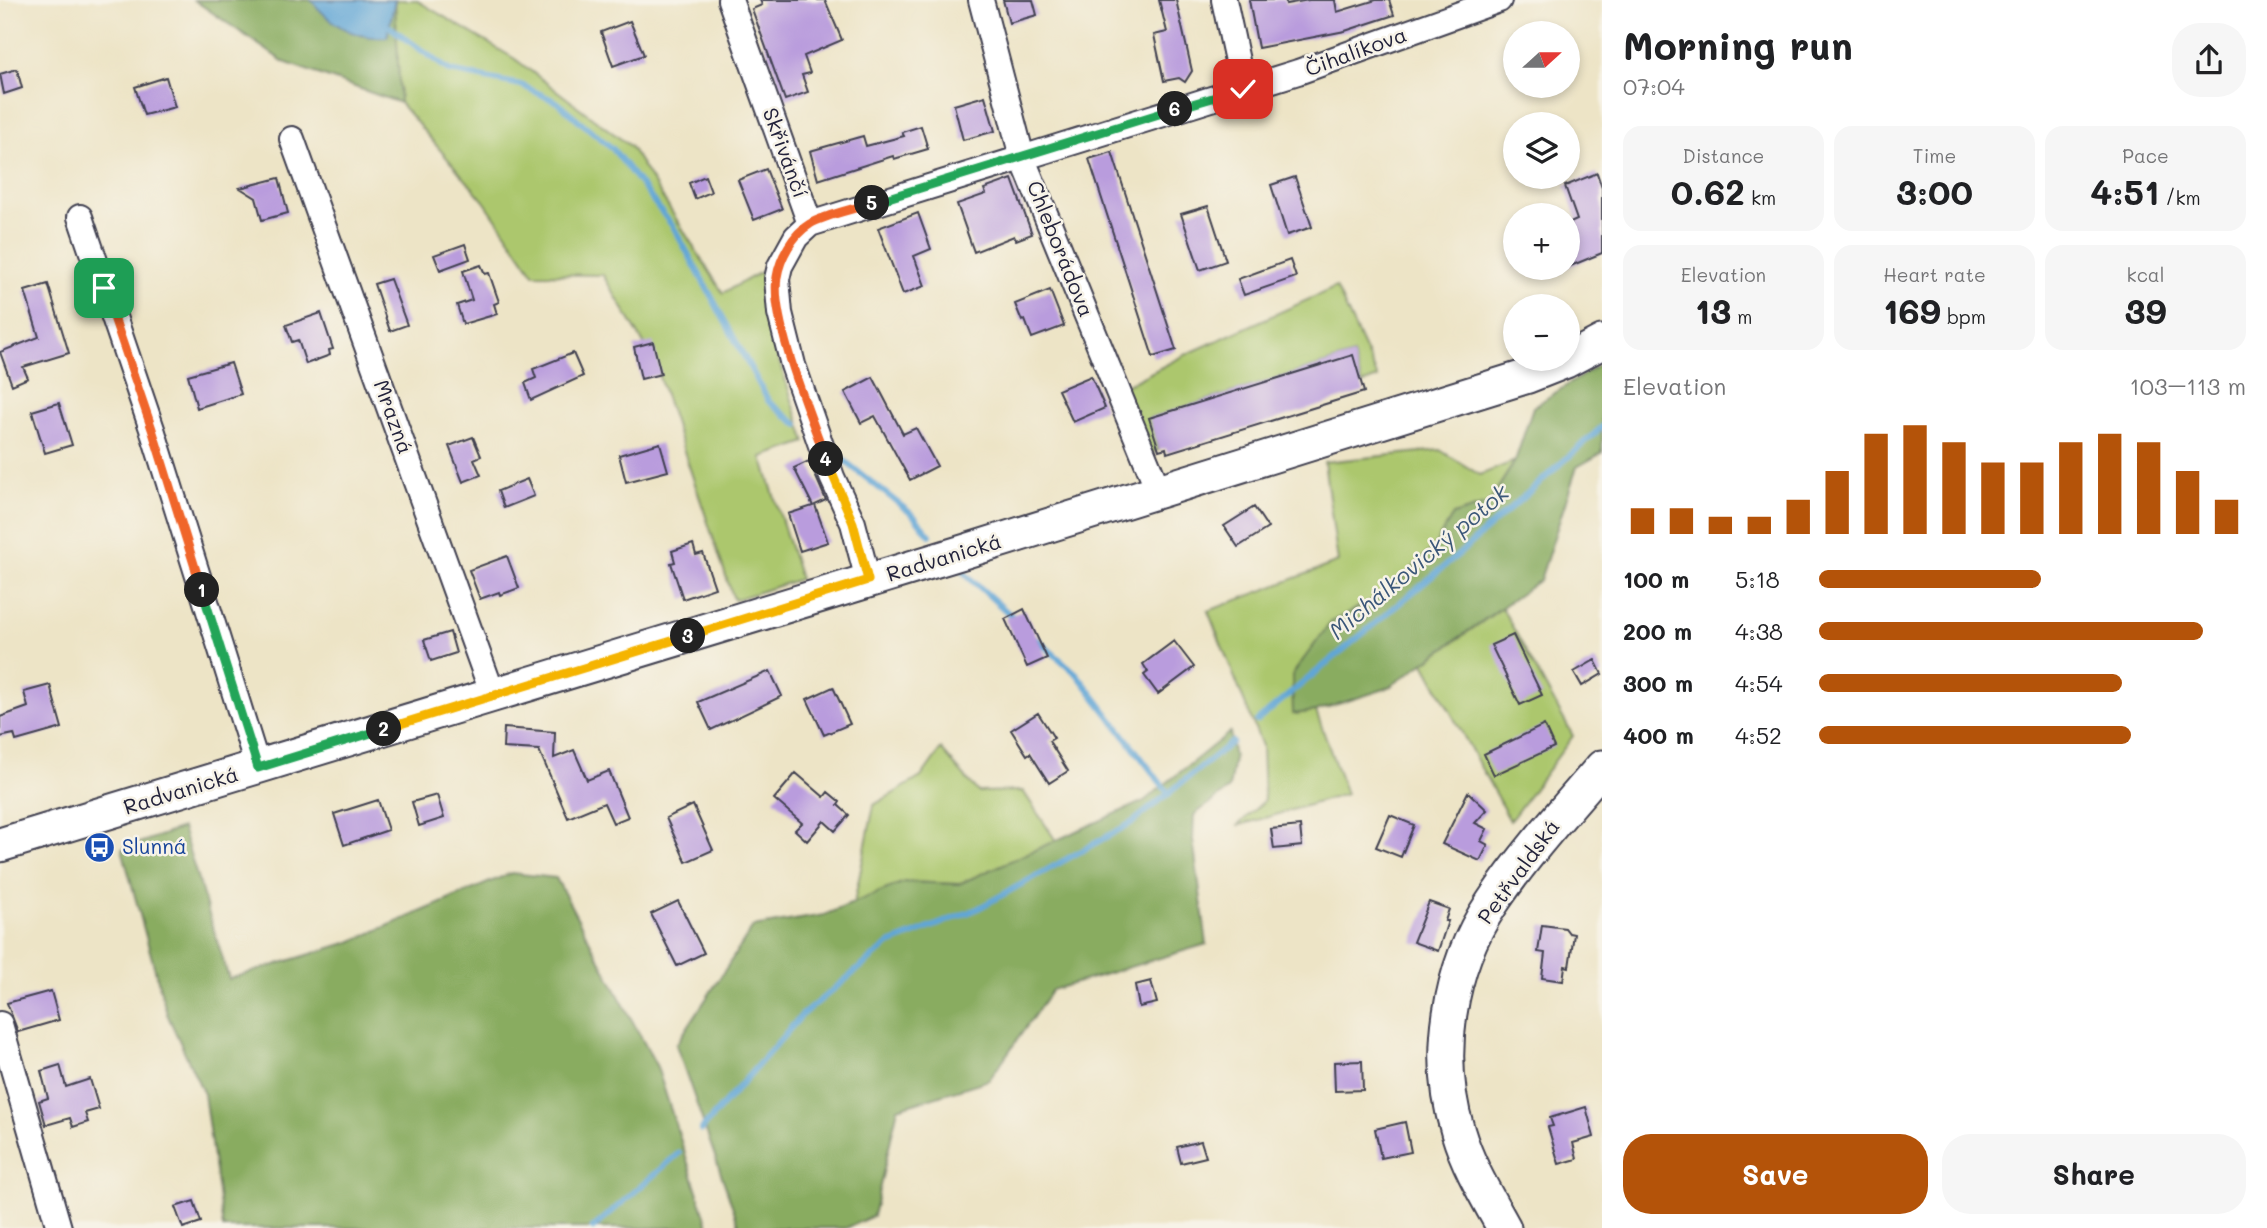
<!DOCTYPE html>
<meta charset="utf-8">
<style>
:root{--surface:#fff;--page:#f6f6f6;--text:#202124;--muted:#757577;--accent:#b45309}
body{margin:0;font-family:Mali,sans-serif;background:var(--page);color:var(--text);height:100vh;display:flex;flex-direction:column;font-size:26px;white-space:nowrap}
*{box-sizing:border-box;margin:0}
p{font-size:23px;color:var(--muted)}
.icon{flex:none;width:38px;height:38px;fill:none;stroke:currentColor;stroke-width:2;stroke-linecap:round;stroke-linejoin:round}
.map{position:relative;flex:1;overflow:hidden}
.details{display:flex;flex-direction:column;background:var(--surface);width:665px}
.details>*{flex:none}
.needle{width:46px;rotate:69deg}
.tools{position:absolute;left:1503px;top:21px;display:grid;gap:14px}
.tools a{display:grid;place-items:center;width:77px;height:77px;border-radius:50%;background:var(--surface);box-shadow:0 4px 10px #0003;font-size:35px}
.pin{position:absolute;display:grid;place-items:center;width:60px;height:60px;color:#fff;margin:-30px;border-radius:14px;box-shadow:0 4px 10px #0006}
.km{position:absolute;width:35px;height:35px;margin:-18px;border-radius:50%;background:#222;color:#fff;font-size:19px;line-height:35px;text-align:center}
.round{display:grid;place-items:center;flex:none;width:74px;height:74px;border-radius:28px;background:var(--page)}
.head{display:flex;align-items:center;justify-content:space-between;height:119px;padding:0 21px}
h1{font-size:38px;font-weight:700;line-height:52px}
.stats{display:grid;grid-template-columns:repeat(3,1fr);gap:10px;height:119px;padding:7px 21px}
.stats div{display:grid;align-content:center;border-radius:18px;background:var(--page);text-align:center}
.stats b{font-size:35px;font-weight:700}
.stats small{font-size:19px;font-weight:400}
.stats p{font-size:19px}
.chart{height:196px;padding:14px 21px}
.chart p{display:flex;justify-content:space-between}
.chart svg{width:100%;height:126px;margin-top:7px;stroke:var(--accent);stroke-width:6}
.cta{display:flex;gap:14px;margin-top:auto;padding:14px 21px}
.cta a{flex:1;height:80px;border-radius:28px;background:var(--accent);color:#fff;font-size:28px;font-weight:700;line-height:80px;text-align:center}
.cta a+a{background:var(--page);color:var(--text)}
ul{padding:0 21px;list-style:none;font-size:23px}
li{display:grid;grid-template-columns:112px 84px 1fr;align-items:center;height:52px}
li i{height:18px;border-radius:9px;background:var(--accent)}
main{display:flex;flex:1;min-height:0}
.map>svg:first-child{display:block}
.green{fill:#acc76d;stroke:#677454;stroke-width:2}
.forest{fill:#89ac60;stroke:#56674e;stroke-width:2}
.water{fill:#61a6d6;stroke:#426488;stroke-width:2}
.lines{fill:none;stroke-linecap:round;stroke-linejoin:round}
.stream{stroke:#61a6d6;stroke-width:6}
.building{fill:#b99cdd}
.street-casing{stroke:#403f50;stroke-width:28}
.secondary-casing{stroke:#403f50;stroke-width:37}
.street{stroke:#fff;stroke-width:24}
.secondary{stroke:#fff;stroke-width:33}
.split-1-casing{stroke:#fff;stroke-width:14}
.split-2-casing{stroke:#fff;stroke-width:14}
.split-3-casing{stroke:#fff;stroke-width:14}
.split-4-casing{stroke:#fff;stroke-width:14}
.split-5-casing{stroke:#fff;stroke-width:14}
.split-6-casing{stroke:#fff;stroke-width:14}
.split-7-casing{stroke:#fff;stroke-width:14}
.split-1{stroke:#f0652b;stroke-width:9}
.split-2{stroke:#22a559;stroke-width:9}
.split-3{stroke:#f5b400;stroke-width:9}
.split-4{stroke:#f5b400;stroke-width:9}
.split-5{stroke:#f0652b;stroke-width:9}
.split-6{stroke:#22a559;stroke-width:9}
.split-7{stroke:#22a559;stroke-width:9}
.labels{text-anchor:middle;stroke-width:5;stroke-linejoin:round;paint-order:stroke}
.street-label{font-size:21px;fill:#22223b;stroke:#f7f3e8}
.transit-label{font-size:21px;fill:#164399;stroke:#f7f3e8;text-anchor:start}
.water-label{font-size:23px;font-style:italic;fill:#3b5779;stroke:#f7f3e8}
</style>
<main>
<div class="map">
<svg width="1602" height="1228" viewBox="0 0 1602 1228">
<rect width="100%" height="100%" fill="#f7f3e8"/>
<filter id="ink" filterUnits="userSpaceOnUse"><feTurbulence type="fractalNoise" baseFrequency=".0143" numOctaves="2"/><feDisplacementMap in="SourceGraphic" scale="14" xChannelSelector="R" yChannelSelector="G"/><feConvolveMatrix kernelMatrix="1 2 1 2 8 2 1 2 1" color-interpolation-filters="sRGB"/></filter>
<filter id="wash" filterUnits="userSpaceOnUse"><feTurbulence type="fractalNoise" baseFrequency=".00686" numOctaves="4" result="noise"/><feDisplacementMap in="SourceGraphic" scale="28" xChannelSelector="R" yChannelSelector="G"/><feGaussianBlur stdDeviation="1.57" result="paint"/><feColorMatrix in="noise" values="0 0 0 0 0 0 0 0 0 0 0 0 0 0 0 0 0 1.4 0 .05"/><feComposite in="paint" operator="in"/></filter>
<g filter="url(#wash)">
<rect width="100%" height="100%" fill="#ede4c6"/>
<!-- green -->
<path class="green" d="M395,0H416L515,59L630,146L723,293L766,269L764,316L806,442L762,457L800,579L734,600L653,359L603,275L534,274L484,201L400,103Z
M1336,287L1378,378L1362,384L1353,355L1150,418L1159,450L1148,454L1123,387L1185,355Z
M1440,450L1480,475L1515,461L1488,504L1453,515L1433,548L1391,590L1331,622L1294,714L1316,711L1346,794L1237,826L1264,801L1262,746L1208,611L1338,562L1324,462Z
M1502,608L1573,736L1510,821L1424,663Z
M941,749L978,792L1023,791L1056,841L959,884L904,882L854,903L874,805L921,777Z"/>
<!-- forest -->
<path class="forest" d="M194,0H395L400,103L284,62Z
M1602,363V453L1577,467L1540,580L1388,688L1316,711L1293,714L1292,675L1331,622L1391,590L1433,548L1453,515L1488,504L1515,461L1533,407Z
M1230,732L1234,759L1229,789L1194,815L1193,840L1207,944L1052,990L989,1080L898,1108L873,1216L846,1228H740L676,1045L753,927L824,915L904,882L959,884L1144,801Z
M182,828L229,979L350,942L511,873L556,878L657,1067L709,1228H223L204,1094L167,1014L122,849Z"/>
<!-- water -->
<path class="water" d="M311,0H395L387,37C355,40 330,24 311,0Z"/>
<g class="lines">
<!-- stream -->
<path class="stream" d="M390,27L450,71L521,85L557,102L613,149L674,228L769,402L798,425
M841,458L913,515L930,535
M963,572L1016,620
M1034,637L1077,674L1169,794
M1257,721L1459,554L1602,427
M701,1130L802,1015L889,944L977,909L1133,822L1232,742
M593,1228L679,1153"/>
</g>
<g id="blocks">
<!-- building -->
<path class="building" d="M760,0H825L842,40L804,56L810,73L802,75L808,92L785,100L752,9L762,5Z
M1003,0H1033L1037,15L1009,23Z
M1159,0H1176L1192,71L1185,82L1179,78L1164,81L1154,35L1167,32Z
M1249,0H1285L1286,4L1309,0H1335L1337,12L1376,0H1389L1394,15L1345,31L1258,48Z
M630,21L644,55L613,66L601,32Z
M17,69L22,88L4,94L0,74Z
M166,77L175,107L144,115L135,87Z
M985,96L995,131L963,140L954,105Z
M921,126L928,149L894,159L893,156L818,180L810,151L863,136L866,146L904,136L902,132Z
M1112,152L1176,350L1153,357L1089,159Z
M766,169L782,209L754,220L738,180Z
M1597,173L1602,188V253L1568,267V224L1577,220L1565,186Z
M705,176L711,192L695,199L689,183Z
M1295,177L1312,227L1287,235L1271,185Z
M279,178L288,213L262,220L256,198L240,188Z
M1012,179L1032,234L1016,240L1014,236L974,252L957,204L986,194L984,189Z
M1208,206L1226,261L1200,270L1181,214Z
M918,213L931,249L914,256L925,286L903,294L878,228Z
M465,244L470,259L440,270L434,255Z
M1290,260L1296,277L1244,295L1238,279Z
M481,265L485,274L489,273L499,302L494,304L497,314L463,324L457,305L472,300L463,271Z
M390,279L407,325L390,331L374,284Z
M48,284L69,353L23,367L28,378L12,385L0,352L39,337L25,291Z
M1050,290L1064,326L1032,338L1025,320L1022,321L1015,304Z
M321,313L333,349L329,350L330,355L306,364L298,340L292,342L286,325Z
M653,342L661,374L641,379L634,347Z
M573,353L583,376L531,400L525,383L536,378L533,369Z
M1353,355L1364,392L1167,453L1166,448L1159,450L1149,418Z
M231,363L241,394L197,408L188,375Z
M1091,376L1105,408L1073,422L1058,390Z
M873,377L903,434L916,428L937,466L910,480L875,416L861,423L845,392Z
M59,403L72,445L45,453L32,411Z
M473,437L481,456L474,459L481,475L463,482L449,446Z
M660,443L668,471L626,482L619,455Z
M809,461L826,500L815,505L828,542L800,551L788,514L813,506L794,468Z
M527,479L534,496L504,508L498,491Z
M1254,507L1268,528L1238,547L1224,526Z
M693,544L696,555L703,553L715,588L683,599L671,563L675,562L672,551Z
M507,556L519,588L500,595L499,592L480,599L469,570Z
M1024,609L1047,658L1027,667L1005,619Z
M450,632L456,653L431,661L424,640Z
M1513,635L1542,695L1520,705L1491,645Z
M1174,641L1194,667L1158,694L1144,675L1148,672L1143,664Z
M1595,660L1602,674L1582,686L1574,672Z
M770,671L782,696L711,730L698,702Z
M50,685L62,728L16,741L14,734L0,737V717L28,707L24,692Z
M833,687L850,724L824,735L807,699Z
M1038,713L1054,738L1049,741L1068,771L1049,783L1030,753L1027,755L1011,730Z
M1544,725L1554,747L1494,775L1484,754Z
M504,728L555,732L554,758L574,750L587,780L609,771L628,817L613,823L604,803L568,818L539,750L503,748Z
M796,773L824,797L828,792L840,802L838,805L849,815L835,831L824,821L807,841L795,830L802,823L774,799Z
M1468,792L1487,810L1475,823L1487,829L1481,841L1488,845L1480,861L1442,844Z
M437,795L444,818L419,826L412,802Z
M378,800L388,830L344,845L334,814Z
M693,805L713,850L686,862L666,818Z
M1390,815L1414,825L1401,857L1376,847Z
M1300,826L1302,846L1274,849L1271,829Z
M678,901L704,953L677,966L651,914Z
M1429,902L1449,909L1445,921H1448L1438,951L1413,942Z
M1542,925L1565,928L1569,933L1574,934L1569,967L1565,966L1563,981L1542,978L1545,953L1538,952Z
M1151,981L1157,1003L1139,1007L1135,985Z
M51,991L59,1020L18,1032L7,1003Z
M1362,1061L1363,1090L1335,1091L1334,1062Z
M60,1065L66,1087L90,1079L99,1109L85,1113L88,1122L73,1127L70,1118L46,1125L39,1101L48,1098L41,1071Z
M1586,1107L1594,1137L1573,1143L1577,1159L1559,1164L1548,1127L1553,1126L1550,1118Z
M1405,1122L1411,1152L1381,1158L1375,1129Z
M1201,1141L1206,1157L1181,1163L1177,1147Z
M194,1201L201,1222L183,1228L175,1207Z"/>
</g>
</g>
<g filter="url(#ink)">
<use href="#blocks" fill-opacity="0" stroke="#403f50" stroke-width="2"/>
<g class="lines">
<defs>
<path id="street" d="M730,0L810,224L796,237L780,266L777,279L780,313L793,365L832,477L853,523L868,580
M981,0L1022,157L1159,492
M1224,0L1243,89
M292,139L493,695
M80,217L152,429L258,768
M810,224L1298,72L1499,0
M0,1024L59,1228"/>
<path id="secondary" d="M0,845L963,552L1528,376L1566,361L1602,342
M1504,1228C1487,1197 1468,1166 1458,1132C1435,1058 1448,968 1492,903C1524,855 1564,811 1602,767"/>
</defs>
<!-- street casing -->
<use href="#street" class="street-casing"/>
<!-- secondary casing -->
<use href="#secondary" class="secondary-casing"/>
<!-- street -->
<use href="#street" class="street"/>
<!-- secondary -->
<use href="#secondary" class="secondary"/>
</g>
</g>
<g class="lines" filter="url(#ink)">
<defs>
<path id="split-1" d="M104,288L152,429L202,590"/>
<path id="split-2" d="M202,590L258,768L384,729"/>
<path id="split-3" d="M384,729L688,636"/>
<path id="split-4" d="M688,636L868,580L853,523L826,459"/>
<path id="split-5" d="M826,459C811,417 770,319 777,277C780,258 793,234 810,224C824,215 855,209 872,203"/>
<path id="split-6" d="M872,203L1175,109"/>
<path id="split-7" d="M1175,109L1243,89"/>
</defs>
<!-- split-1 casing -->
<use href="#split-1" class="split-1-casing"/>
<!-- split-2 casing -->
<use href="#split-2" class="split-2-casing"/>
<!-- split-3 casing -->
<use href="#split-3" class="split-3-casing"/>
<!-- split-4 casing -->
<use href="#split-4" class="split-4-casing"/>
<!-- split-5 casing -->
<use href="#split-5" class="split-5-casing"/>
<!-- split-6 casing -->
<use href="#split-6" class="split-6-casing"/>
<!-- split-7 casing -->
<use href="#split-7" class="split-7-casing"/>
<!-- split-1 -->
<use href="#split-1" class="split-1"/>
<!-- split-2 -->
<use href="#split-2" class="split-2"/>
<!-- split-3 -->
<use href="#split-3" class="split-3"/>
<!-- split-4 -->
<use href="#split-4" class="split-4"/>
<!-- split-5 -->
<use href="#split-5" class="split-5"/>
<!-- split-6 -->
<use href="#split-6" class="split-6"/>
<!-- split-7 -->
<use href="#split-7" class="split-7"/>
</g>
<!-- icons -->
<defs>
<symbol id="bus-disc" viewBox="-11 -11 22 22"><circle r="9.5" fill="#1a4fb4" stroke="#f7f3e8"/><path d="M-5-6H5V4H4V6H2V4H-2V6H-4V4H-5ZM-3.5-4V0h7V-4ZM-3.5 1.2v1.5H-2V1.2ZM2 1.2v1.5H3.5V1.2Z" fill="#fff"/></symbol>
</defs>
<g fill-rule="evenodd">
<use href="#bus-disc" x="82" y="830" width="35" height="35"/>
</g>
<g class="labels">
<!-- street labels -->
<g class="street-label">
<text transform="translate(1356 52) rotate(-20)" y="7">Čihalíkova</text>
<text transform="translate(785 153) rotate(70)" y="7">Skřivánčí</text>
<text transform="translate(1060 249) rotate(68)" y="7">Chleborádova</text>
<text transform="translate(393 417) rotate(70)" y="7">Mrazná</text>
<text transform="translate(944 558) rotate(-17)" y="7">Radvanická</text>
<text transform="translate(181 791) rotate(-17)" y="7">Radvanická</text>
<text transform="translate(1519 872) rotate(-54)" y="7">Petřvaldská</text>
</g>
<!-- transit labels -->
<g class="transit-label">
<text x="122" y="854">Slunná</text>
</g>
<!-- water labels -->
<g class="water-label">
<text transform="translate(1419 562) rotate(-40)" y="8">Michálkovický potok</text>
</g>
</g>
</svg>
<div class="tools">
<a><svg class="needle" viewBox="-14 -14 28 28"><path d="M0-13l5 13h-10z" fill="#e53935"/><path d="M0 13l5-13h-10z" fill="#757577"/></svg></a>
<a><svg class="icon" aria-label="layers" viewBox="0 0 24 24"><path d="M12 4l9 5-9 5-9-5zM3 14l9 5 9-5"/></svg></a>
<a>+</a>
<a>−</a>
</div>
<div class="pin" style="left:104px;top:288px;background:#1e9e55"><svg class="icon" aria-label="arrive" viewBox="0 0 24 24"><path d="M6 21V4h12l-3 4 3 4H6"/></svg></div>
<div class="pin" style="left:1243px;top:89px;background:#d93025"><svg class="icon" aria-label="check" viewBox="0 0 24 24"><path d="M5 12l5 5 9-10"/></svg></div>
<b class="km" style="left:202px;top:590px">1</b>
<b class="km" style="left:384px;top:729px">2</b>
<b class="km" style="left:688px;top:636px">3</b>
<b class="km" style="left:826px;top:459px">4</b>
<b class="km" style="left:872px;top:203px">5</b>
<b class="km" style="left:1175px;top:109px">6</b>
</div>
<section class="details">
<div class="head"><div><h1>Morning run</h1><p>07:04</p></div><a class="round"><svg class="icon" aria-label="share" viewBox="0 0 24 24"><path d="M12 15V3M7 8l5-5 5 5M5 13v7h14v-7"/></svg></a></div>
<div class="stats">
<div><p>Distance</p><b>0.62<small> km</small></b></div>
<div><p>Time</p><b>3:00</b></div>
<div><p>Pace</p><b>4:51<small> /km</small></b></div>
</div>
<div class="stats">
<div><p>Elevation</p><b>13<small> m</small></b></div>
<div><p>Heart rate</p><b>169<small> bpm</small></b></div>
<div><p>kcal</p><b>39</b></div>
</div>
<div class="chart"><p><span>Elevation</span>103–113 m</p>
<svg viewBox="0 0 160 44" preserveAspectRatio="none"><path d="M5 44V35M15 44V35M25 44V38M35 44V38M45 44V32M55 44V22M65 44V9M75 44V6M85 44V12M95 44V19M105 44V19M115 44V12M125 44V9M135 44V12M145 44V22M155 44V32"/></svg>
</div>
<ul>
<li><b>100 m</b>5:18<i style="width:52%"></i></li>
<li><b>200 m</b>4:38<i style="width:90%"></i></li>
<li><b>300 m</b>4:54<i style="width:71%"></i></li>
<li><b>400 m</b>4:52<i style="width:73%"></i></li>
</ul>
<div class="cta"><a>Save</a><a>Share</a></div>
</section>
</main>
